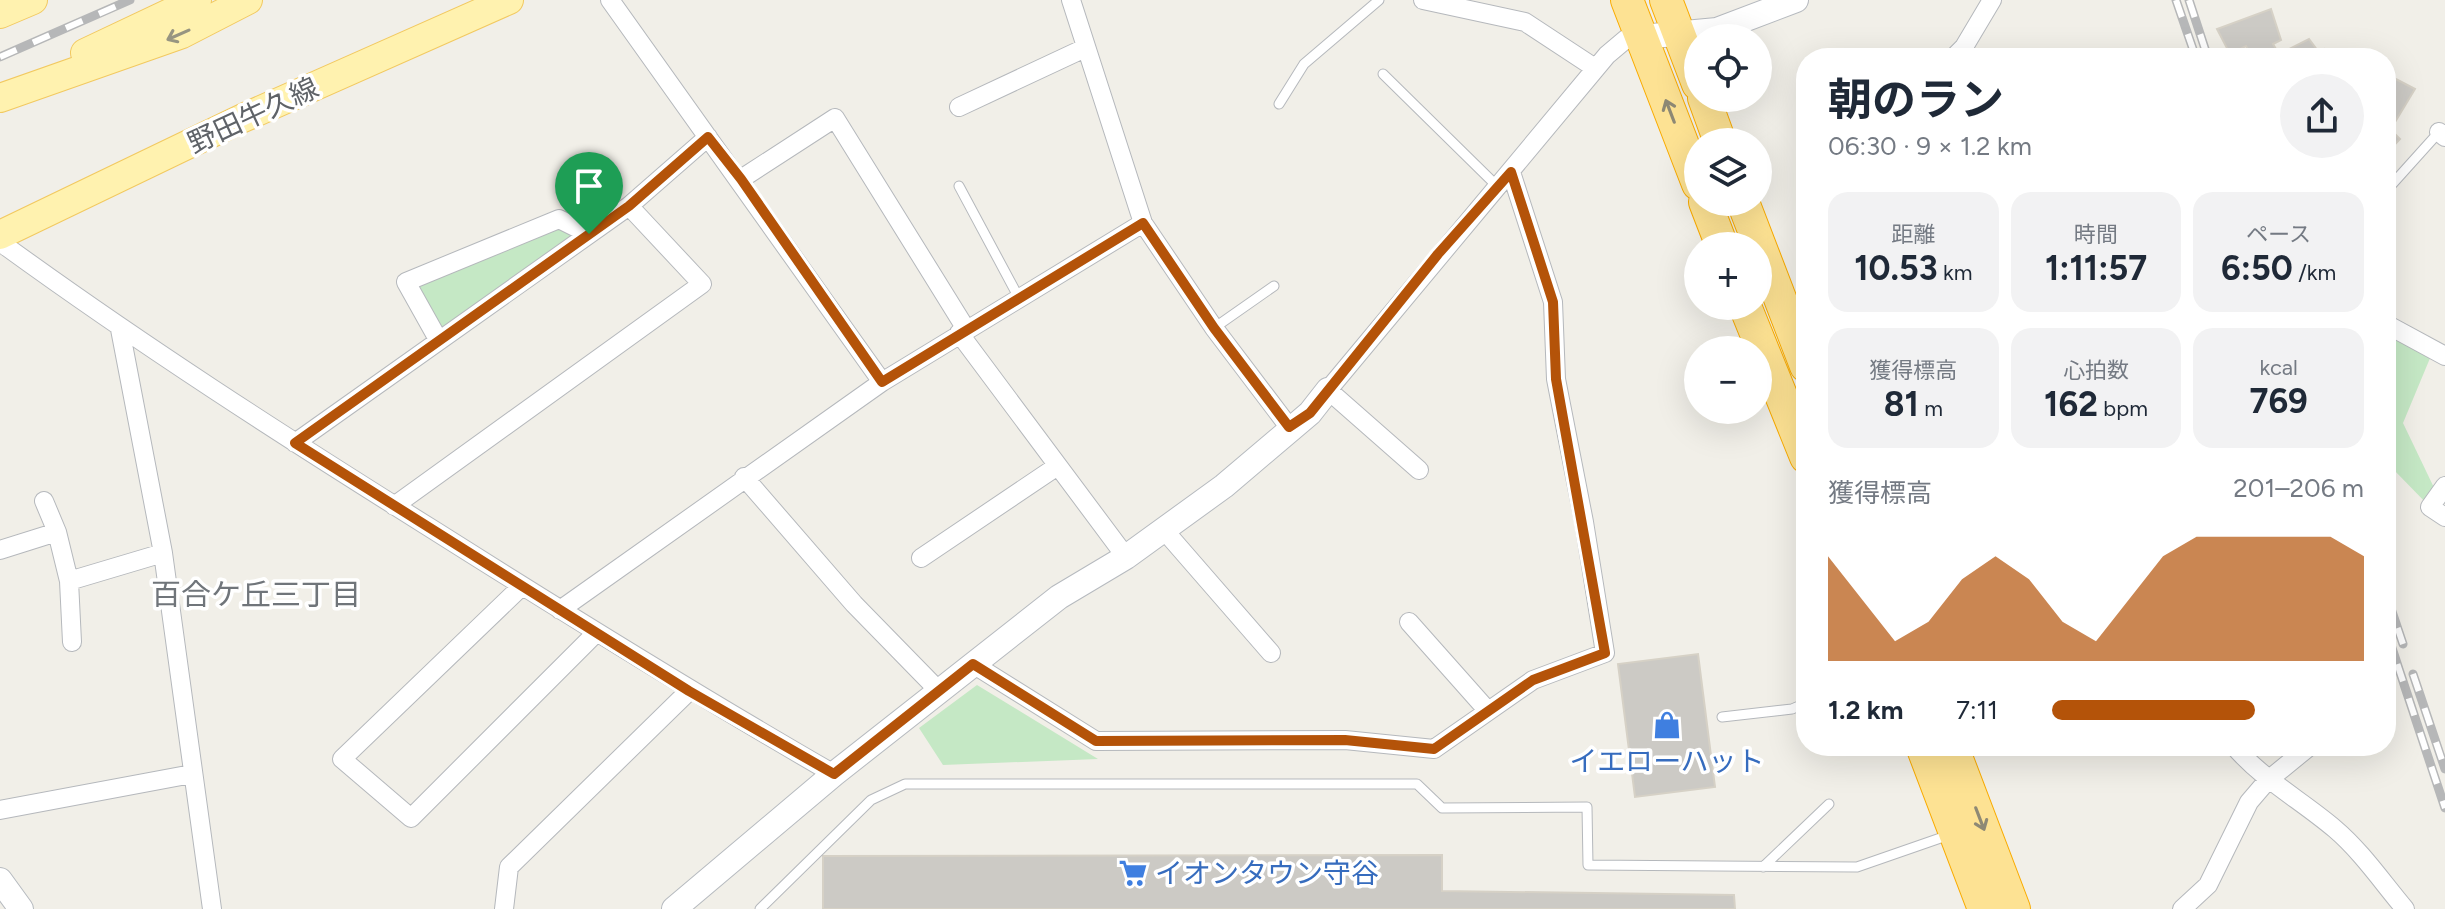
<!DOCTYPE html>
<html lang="ja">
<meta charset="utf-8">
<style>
:root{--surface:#fff;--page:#f2f2f3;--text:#1f2937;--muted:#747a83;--accent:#b45309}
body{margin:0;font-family:Figtree,"Noto Sans JP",sans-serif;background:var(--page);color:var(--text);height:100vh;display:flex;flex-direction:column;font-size:30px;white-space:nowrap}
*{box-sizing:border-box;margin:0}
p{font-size:26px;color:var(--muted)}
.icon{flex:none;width:44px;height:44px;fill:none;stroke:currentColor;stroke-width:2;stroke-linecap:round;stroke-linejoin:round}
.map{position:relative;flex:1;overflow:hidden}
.side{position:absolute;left:1796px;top:48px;width:600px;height:708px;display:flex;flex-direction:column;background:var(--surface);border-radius:32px;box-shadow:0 8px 32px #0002}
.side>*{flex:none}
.buttons{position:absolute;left:1684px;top:24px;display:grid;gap:16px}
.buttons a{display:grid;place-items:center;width:88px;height:88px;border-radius:50%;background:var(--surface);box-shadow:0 8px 32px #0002;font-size:40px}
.pin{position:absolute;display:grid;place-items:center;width:68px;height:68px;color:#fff;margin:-82px -34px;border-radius:50% 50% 50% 0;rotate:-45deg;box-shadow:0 0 8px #0007}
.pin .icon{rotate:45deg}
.round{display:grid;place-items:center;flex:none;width:84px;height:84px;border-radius:42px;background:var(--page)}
.headline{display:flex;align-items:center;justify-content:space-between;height:136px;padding:0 32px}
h1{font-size:44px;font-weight:700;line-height:60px}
.stats{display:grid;grid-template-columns:repeat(3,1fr);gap:12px;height:136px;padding:8px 32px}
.stats div{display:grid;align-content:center;border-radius:20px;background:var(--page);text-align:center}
.stats b{font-size:34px;font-weight:700}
.stats small{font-size:22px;font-weight:400}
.stats p{font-size:22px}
.chart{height:224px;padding:16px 32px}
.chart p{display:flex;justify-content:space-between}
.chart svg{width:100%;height:144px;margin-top:8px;fill:var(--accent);opacity:.7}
ul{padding:0 32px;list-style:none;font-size:26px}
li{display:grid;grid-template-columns:128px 96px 1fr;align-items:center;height:60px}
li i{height:20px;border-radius:10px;background:var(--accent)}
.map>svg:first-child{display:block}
.green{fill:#c5e8c5}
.building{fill:#cccac5;stroke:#d6d1c6;stroke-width:2}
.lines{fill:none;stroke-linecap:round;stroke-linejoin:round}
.lane-casing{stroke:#b5b8bc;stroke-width:11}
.street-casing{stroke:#b5b8bc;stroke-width:20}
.secondary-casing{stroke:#b6babf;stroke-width:26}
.primary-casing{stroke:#f2c960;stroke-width:30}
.highway-casing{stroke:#f9ab00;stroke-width:34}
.lane{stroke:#fff;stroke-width:9}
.street{stroke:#fff;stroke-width:18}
.secondary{stroke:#fff;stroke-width:24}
.primary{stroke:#fff2af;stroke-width:28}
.highway{stroke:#fde293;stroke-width:32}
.rail-casing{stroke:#b6b7b8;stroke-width:9}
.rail{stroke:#fff;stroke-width:6;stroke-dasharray:18;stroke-linecap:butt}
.oneway{stroke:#979581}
.oneway2{stroke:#8e8975}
.route-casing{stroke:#fff;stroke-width:16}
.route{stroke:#b45309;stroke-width:10}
.labels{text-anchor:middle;stroke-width:7;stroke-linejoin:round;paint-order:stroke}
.street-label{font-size:28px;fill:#5f6368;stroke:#fff}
.shop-label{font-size:28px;fill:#366cbe;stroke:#fff}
.neighbourhood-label{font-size:30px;fill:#70757a;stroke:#fff}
</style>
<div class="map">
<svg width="2445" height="909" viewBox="0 0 2445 909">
<rect width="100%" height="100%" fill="#f1efe8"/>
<!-- green -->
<path class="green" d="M559,219L589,234L439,341L406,282Z
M2386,324L2433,351L2403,423L2438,496L2430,507L2393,469L2386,448Z
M977,685L1098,759L943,765L919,728Z"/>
<!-- building -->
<path class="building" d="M2271,9L2281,40L2273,44L2279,54L2309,39L2318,51L2324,49L2329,58H2253L2246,46L2230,54L2217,29Z
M2390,76L2415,89L2395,122L2386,116V83Z
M2386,125L2400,139L2386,154Z
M1698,654L1715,787L1635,797L1618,664Z
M1442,855V891L1734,895L1735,909H823V856Z"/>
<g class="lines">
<defs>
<path id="lane" d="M1383,74L1498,187
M1279,104L1304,64L1379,0
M959,186L1019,298
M2386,191L2440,131
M1214,328L1274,286
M1722,717L1792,709L1806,703
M1763,867L1829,804
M760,909L871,800L905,784H1417L1442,808L1587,807L1588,865L1857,867L1952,834"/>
<path id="street" d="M610,0L882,382
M1071,0L1143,223L1214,328L1289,427
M1423,0L1525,22L1595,68
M1953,58L1964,47L1992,0
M959,107L1085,48
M2439,132L2445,137
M741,179L835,118L966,329
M0,242C140,344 285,437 432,529C565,613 698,696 834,774
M2386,324L2445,356
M120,329L163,553L212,909
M959,333L1126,557
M439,341L406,282L559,219L589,234
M295,443L629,206L708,137
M1419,470L1328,390L1607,55L1626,39L1642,37
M744,477L854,604L939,691
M2445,486L2430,507L2445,517
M44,501L57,532
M394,506L702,284L629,206
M1164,530L1271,653
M0,550L57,532L69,581
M921,558L1056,467
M522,586L342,759L411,818L596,633
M560,610L882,382L1143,223
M1409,622L1488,711
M72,642L69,581L163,553
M973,664L1096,741L1345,740L1434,749L1533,680L1605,653L1584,522L1556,379L1553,302L1511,172
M2234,746C2263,780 2301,800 2335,829C2361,851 2383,883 2405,909
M0,810L192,774
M504,909L509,867L689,691
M2182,909L2208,885L2249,802L2267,781L2310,746"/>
<path id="secondary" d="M1642,37L1717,30L1796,0
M0,880L21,909
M674,909L834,774L1059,597L1126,557L1224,486L1310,413L1328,390"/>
<path id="primary" d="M0,14L33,0
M85,53L197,0
M0,98L182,34L248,0
M0,235L243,118L509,0"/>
<path id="highway" d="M1627,0L1698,184
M1666,0L1698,84
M1704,98L1720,142
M1705,202L1722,246
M1743,202L1806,366
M1745,306L1806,457
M1922,746L1984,909
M1952,746L2014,909"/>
</defs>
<!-- lane casing -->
<use href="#lane" class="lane-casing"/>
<!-- street casing -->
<use href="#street" class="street-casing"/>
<!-- secondary casing -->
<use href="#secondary" class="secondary-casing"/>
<!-- primary casing -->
<use href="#primary" class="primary-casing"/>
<!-- highway casing -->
<use href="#highway" class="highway-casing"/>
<!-- lane -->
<use href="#lane" class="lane"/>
<!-- street -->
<use href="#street" class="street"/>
<!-- secondary -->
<use href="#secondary" class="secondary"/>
<!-- primary -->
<use href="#primary" class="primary"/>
<!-- highway -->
<use href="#highway" class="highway"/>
<defs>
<path id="rail" d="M2176,0L2196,58
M2189,0L2208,58
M0,57L130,0
M2386,594L2403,644
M2386,630L2445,808
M2413,674L2445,769"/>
</defs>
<!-- rail casing -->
<use href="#rail" class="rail-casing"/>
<!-- rail -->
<use href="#rail" class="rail"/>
</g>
<!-- one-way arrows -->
<defs><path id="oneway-shaft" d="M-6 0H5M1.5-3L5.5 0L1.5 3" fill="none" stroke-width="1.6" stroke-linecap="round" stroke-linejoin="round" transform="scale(2)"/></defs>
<use class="oneway" href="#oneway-shaft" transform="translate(178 35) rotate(156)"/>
<g class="oneway2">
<use href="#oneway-shaft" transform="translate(1670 111) rotate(-111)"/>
<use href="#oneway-shaft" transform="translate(1980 819) rotate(69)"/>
</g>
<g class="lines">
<defs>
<path id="route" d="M708,137L741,179L882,382L1143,223L1214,328L1289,427L1310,413L1438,254L1511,172L1553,302L1556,379L1605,653L1533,680L1434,749L1345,740L1096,741L973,664L834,774L689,691L295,443L629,206Z"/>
</defs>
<!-- route casing -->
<use href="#route" class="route-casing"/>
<!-- route -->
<use href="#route" class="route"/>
</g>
<!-- icons -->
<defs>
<symbol id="shop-bare" viewBox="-9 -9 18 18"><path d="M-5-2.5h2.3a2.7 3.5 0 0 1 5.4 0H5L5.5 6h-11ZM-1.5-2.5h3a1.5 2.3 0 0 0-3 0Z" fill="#3f7fe0" stroke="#fff" stroke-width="2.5" paint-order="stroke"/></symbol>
<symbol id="supermarket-bare" viewBox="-9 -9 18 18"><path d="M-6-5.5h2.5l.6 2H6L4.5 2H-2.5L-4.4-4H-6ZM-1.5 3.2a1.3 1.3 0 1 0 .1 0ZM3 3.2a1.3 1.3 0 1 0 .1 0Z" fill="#3f7fe0" stroke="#fff" stroke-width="2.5" paint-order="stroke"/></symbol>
</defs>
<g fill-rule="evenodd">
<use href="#shop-bare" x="1647" y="705" width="40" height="40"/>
<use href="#supermarket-bare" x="1113" y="853" width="40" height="40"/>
</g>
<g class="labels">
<!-- street labels -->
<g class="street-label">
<text transform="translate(253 115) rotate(-25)" y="10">野田牛久線</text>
</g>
<!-- shop labels -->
<g class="shop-label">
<text x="1667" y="771">イエローハット</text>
<text x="1155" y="883" text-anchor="start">イオンタウン守谷</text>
</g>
<!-- neighbourhood labels -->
<g class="neighbourhood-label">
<text x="256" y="605">百合ケ丘三丁目</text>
</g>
</g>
</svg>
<div class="buttons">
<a><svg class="icon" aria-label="locate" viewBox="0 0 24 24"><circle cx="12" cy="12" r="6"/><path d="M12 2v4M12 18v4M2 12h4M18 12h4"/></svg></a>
<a><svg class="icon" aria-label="layers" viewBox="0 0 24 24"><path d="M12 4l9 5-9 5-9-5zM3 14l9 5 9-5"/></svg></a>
<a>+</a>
<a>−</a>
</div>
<div class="pin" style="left:589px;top:234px;background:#1e9e55"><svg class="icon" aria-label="arrive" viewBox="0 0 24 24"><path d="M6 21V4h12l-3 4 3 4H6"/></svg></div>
<section class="side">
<div class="headline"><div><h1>朝のラン</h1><p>06:30 · 9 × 1.2 km</p></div><a class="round"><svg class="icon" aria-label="share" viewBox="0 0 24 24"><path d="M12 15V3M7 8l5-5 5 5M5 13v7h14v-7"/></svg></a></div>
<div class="stats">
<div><p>距離</p><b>10.53<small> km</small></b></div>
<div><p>時間</p><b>1:11:57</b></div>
<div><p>ペース</p><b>6:50<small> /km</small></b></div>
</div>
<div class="stats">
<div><p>獲得標高</p><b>81<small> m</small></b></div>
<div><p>心拍数</p><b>162<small> bpm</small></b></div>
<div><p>kcal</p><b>769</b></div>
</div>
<div class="chart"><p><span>獲得標高</span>201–206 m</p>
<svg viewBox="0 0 160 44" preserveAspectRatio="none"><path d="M0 44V12L10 25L20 38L30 32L40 19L50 12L60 19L70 32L80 38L90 25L100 12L110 6L120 6L130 6L140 6L150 6L160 12V44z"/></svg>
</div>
<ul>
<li><b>1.2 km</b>7:11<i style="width:65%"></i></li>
</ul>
</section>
</div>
